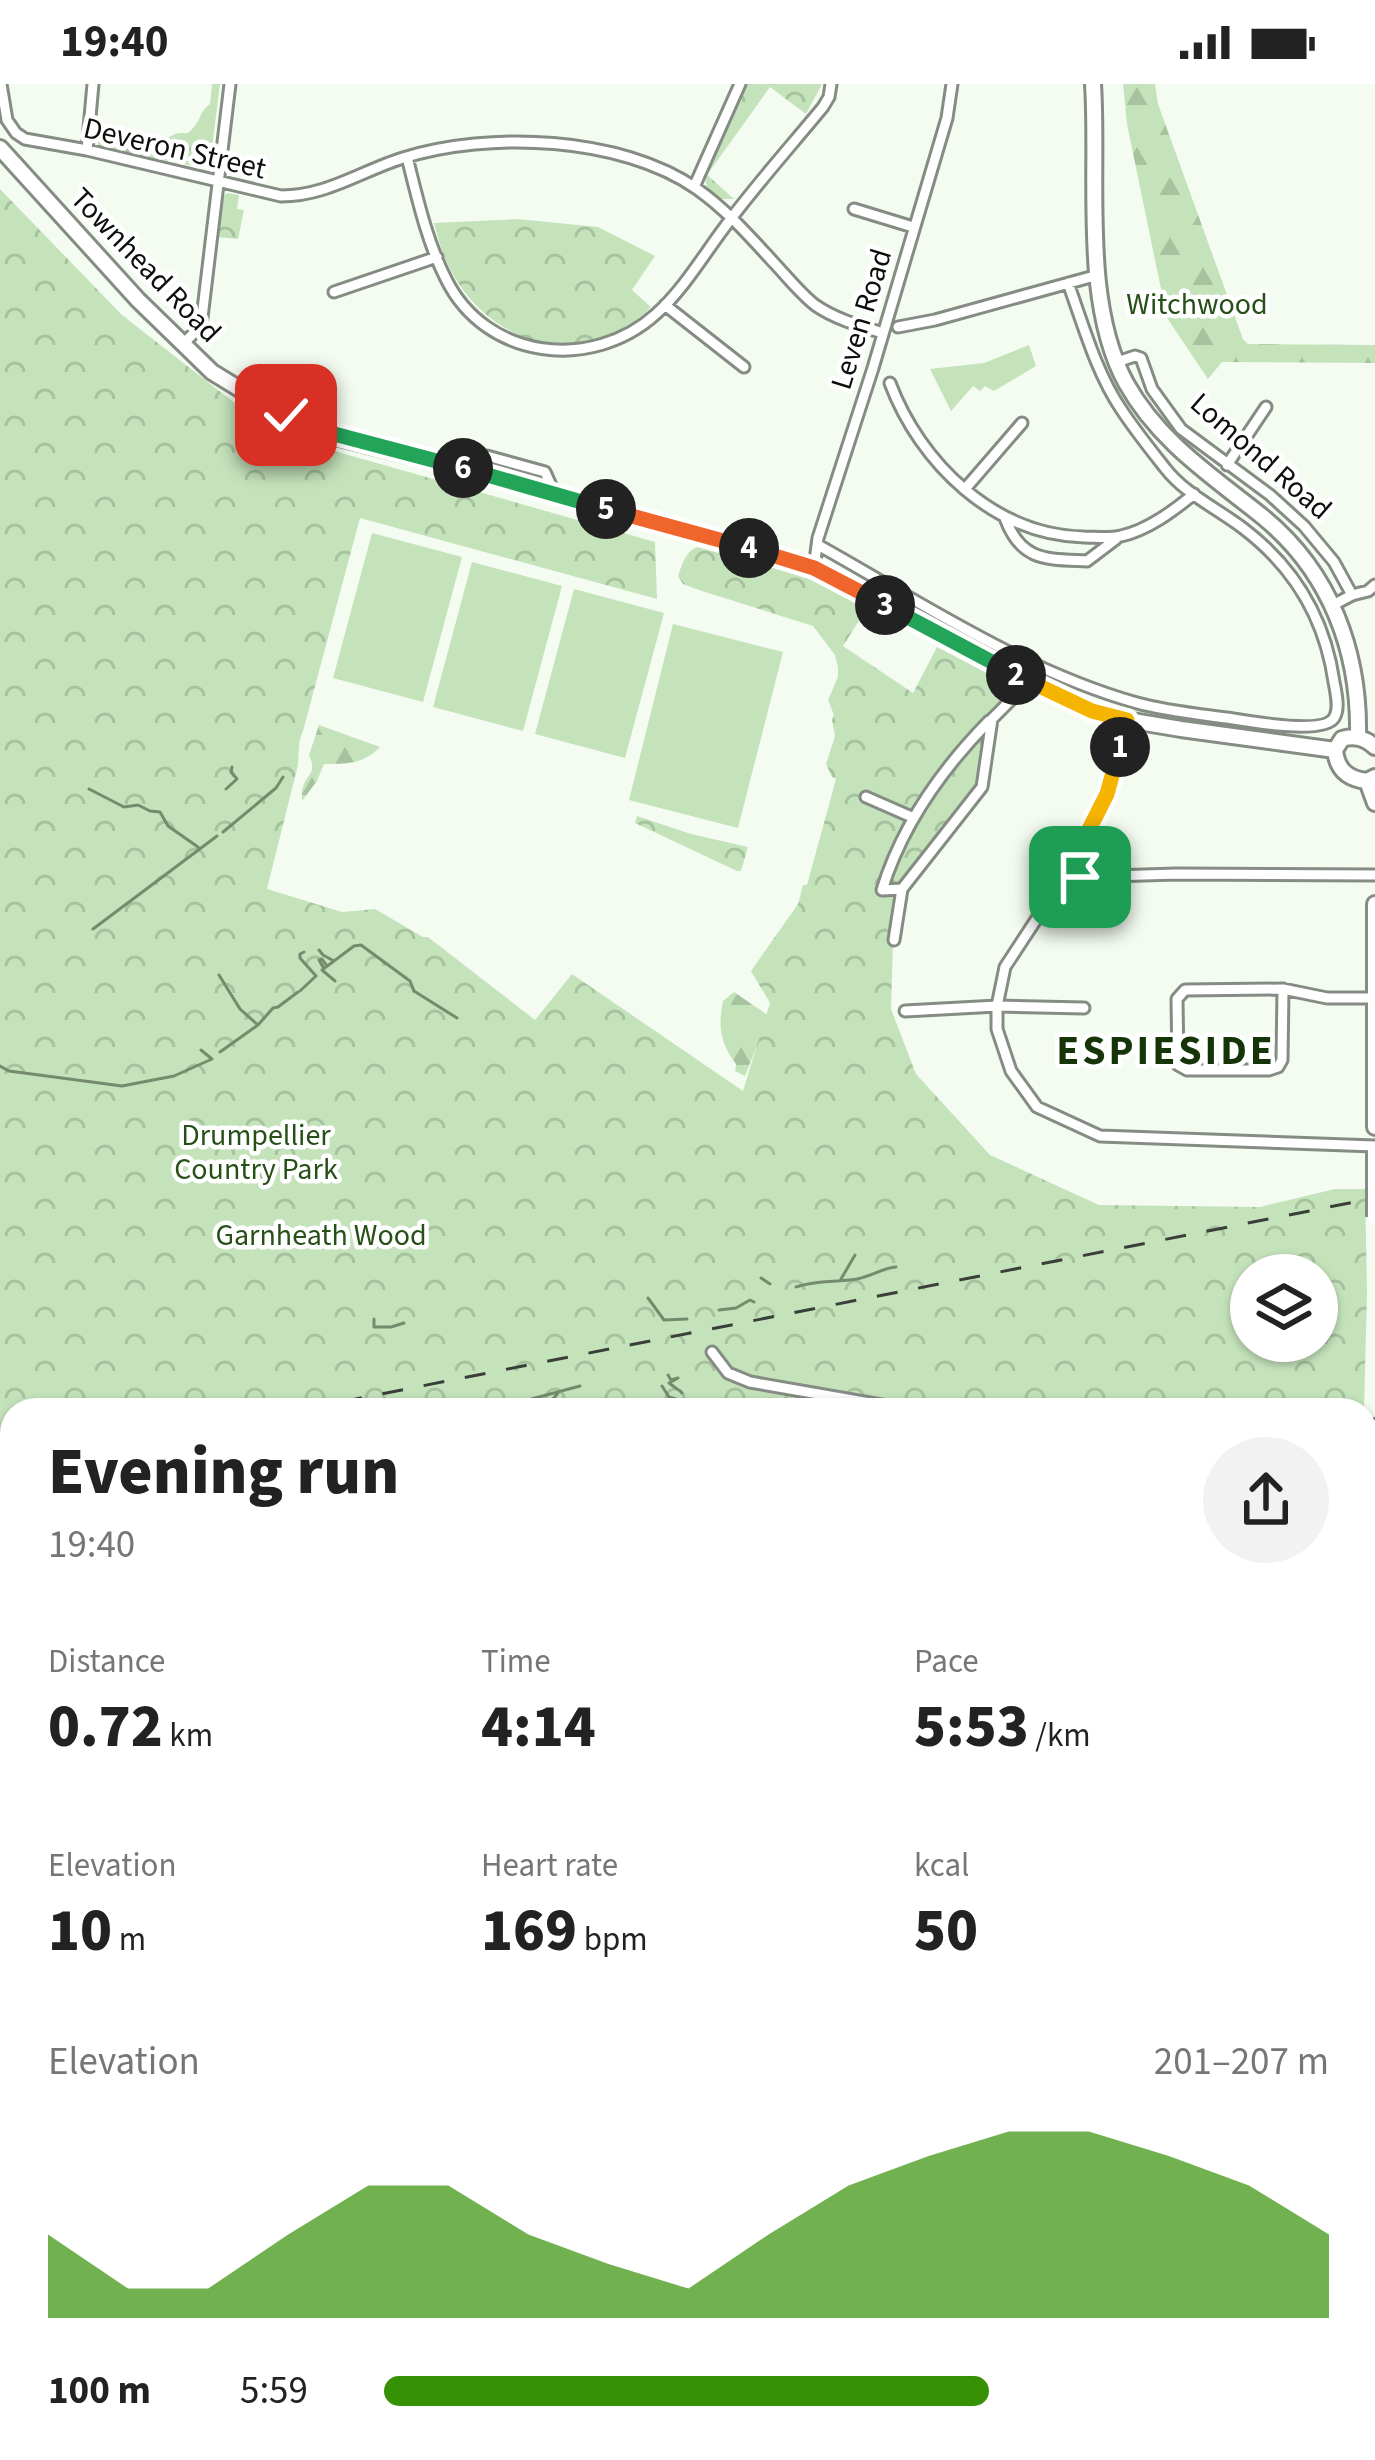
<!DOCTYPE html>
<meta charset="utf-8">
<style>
:root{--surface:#fff;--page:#f2f2f2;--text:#222;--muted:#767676;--accent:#379105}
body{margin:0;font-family:"Source Sans 3",sans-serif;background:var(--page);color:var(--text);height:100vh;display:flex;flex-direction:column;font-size:45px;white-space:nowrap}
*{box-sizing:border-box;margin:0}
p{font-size:39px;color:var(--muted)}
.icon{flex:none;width:66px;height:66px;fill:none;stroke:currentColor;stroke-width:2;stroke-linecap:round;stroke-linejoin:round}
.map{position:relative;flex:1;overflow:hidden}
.panel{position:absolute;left:0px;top:1314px;width:1377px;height:1062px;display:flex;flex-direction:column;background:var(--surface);border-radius:36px 36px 0 0;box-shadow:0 3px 9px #0004}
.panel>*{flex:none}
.tools{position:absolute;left:1230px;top:1170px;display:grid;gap:24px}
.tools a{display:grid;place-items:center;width:108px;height:108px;border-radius:50%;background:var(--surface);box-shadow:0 3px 9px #0004;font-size:60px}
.pin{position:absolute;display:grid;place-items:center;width:102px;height:102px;color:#fff;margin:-51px;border-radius:24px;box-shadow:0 6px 18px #0006}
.km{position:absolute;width:60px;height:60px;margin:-30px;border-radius:50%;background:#222;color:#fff;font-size:33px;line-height:60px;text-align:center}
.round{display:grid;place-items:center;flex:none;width:126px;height:126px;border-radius:63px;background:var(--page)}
.summary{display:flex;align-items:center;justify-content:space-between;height:204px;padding:0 48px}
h1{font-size:66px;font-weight:800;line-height:90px}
.figures{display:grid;grid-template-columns:repeat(3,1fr);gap:18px;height:204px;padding:12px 48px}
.figures div{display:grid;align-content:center}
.figures b{font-size:60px;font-weight:800}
.figures small{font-size:33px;font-weight:400}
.figures p{font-size:33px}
.chart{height:336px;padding:24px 48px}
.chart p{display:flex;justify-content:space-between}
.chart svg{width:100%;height:216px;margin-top:12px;fill:var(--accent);opacity:.7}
ul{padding:0 48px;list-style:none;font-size:39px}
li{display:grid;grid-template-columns:192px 144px 1fr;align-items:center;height:90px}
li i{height:30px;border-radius:15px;background:var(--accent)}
.status{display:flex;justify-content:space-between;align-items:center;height:84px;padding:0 60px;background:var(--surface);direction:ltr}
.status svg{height:33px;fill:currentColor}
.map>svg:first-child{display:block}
.green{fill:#c4e3bb}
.forest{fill:url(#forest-firs)}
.park{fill:url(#park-crowns);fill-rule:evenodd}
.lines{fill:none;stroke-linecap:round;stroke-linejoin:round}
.stream{stroke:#748b6d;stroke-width:3}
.street-casing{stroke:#858c83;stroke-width:15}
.secondary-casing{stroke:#858c83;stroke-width:20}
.street{stroke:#fff;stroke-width:9}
.secondary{stroke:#fff;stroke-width:14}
.rail{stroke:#3a3f39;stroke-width:3;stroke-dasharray:21 21;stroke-linecap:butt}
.secondary-bridge-casing{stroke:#858c83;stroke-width:20;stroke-linecap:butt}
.secondary-bridge{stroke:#fff;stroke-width:14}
.split-1-casing{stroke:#fff;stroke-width:24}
.split-2-casing{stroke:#fff;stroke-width:24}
.split-3-casing{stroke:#fff;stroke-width:24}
.split-4-casing{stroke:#fff;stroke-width:24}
.split-5-casing{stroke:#fff;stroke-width:24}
.split-6-casing{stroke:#fff;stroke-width:24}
.split-7-casing{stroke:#fff;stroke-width:24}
.split-8-casing{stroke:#fff;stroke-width:24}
.split-1{stroke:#f5b400;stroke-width:15}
.split-2{stroke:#f5b400;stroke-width:15}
.split-3{stroke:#22a559;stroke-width:15}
.split-4{stroke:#f0652b;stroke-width:15}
.split-5{stroke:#f0652b;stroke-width:15}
.split-6{stroke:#22a559;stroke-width:15}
.split-7{stroke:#22a559;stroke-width:15}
.split-8{stroke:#f5b400;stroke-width:15}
.labels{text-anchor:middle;stroke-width:9;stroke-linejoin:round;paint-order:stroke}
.street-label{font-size:30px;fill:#0b0e0a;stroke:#fff}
.park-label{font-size:30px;fill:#265017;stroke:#fff}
.district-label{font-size:42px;font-weight:bold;letter-spacing:3px;fill:#153509;stroke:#fff}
</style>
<div class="status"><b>19:40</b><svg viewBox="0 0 49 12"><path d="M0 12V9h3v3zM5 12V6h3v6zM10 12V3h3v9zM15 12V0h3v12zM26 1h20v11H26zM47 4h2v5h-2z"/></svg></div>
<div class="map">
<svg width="1375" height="2376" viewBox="0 0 1375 2376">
<defs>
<pattern id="forest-firs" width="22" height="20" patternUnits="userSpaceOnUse" patternTransform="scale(3)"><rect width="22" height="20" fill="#c4e3bb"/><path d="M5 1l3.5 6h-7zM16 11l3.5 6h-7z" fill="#a7c29f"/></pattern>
<pattern id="park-crowns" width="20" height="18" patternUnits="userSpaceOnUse" patternTransform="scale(3)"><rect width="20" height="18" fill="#c4e3bb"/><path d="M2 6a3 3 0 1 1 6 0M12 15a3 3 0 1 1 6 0" fill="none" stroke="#a7c29f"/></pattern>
</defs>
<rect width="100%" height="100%" fill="#f4fcf1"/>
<!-- green -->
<path class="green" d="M1029,261L1036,282L994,307L985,302L980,307L973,302L951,327L930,285L984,279Z
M372,449L462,473L423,618L333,594Z
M472,478L562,502L523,647L433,623Z
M574,505L664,529L625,674L535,650Z
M673,540L783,568L738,744L629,716Z
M0,1659L12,1684V2101L0,2113Z
M12,2122V2270L0,2261V2134Z
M0,2273L12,2283V2364H112L131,2376H0Z
M136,2364H347L329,2376H150Z
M401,2364H857L867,2376H356L365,2371Z"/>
<!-- forest -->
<path class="forest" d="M1123,0H1155L1158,20L1243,255L1248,260L1375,261V279L1222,278L1208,295L1167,234L1127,40Z
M319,641L380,663C364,680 347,680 324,680L317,697L302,717C302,712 301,707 303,703C308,688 317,690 309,671Z
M734,908L769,932L745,992L735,987L736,980C720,959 718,942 723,917Z
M366,2364H522L509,2376H372L353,2374Z"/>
<!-- park -->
<path class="park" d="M212,0H220L211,72L206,78L193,82L98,63V54C117,57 139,65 158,60C164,58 169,52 175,50C185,47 186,53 193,44C201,36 199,28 210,20Z
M747,0H822L806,30L770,3L707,91L734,115H720L708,109L704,89Z
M0,105L122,231L245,327L270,333L313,361L655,458L657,515L360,434L303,647C297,659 300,671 297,685L267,805L342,828L375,825L423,853H428L535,936L572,890L743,1007L770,919L751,887L798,820L803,801H807L836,695L832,693L826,680L835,652L832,636L834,631L828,616L838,593V583L835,571L813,542L699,506L683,500L678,492C682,481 685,468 697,463L810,494L867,524L843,562L913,609L937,563L1014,603L989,644L980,698L894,822L891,925L916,990L990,1071L1099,1121L1260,1123L1335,1105H1365L1367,1208L1364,1326H12V1699L0,1671ZM1251,1191H1317V1257H1251Z
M227,109L239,111L237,125L244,126L238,155L216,153L219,117Z
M518,135L598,143L655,172L632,206L651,223C585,288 490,264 449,183C442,169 438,154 434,139Z
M637,732L691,750L748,763L741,787H737L635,739Z
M1365,1968L1375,1971V2226L1365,2141Z
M865,2364H1333L1335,2376H875Z"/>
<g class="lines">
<!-- stream -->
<path class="stream" d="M89,705L124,723L138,721L150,727L160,728L168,742L198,763
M226,705L237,695L231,688L232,683
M223,748L276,704L283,693
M93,845L217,752
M319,866L323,871L334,877
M323,883L319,876L322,875L327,882
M219,891L240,925L258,941
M335,897L322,886L354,862L361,861L410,897L414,907L457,934
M300,907L316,892L300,874V870L304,868
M220,968L258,941L273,924L278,923L298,908
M0,982L9,987L122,1002L174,992L212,975L201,966
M761,1194L770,1200
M841,1195L855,1171
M796,1203C820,1195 834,1199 857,1195C872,1192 883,1184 896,1183
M648,1214L664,1236L687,1235
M719,1226L736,1224L750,1216L754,1218
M374,1235V1243H391L404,1239
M668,1291L671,1296L678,1294L669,1299L677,1305
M662,1302L669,1313L679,1316
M679,1306L682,1309
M502,1326L505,1322L580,1302
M536,1326L548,1321L558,1309"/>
<defs>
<path id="street" d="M1,0L7,36L16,49L25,55L87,66L281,112C327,112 361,87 403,74C489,47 621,52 697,105C728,127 751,154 776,181C789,195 801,210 815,221C835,235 860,242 883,249
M87,66L93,0
M407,73C417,113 427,158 446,195C486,276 592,288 656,230C683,206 703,172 724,144C755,102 790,63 823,23L829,13L831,0
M694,103L740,0
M854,125L913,143
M334,208L437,173
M665,221L744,283
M898,243L935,236L1098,191
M182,261L201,242L230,0
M1117,278L1135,272L1141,274L1152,305L1181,345L1270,411L1304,442L1334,478L1352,511L1333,521
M890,299C920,379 994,451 1084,453C1095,453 1110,455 1121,452C1148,446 1173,427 1194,410
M1227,381L1266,323
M469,386L487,372L545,388L555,410
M965,405L1022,339
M1005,434C1021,478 1047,475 1087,477L1116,455
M818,461C920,518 1023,587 1137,619C1166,627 1197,630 1227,634C1246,637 1323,651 1334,634C1340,625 1336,609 1334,598C1325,535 1295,484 1244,445C1218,425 1185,410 1165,384C1150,365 1134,345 1121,325C1096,288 1083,240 1068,199
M814,484L818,454L873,284L947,34L952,0
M1352,511L1368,507L1375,501
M1127,636L1107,710L1068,787L1005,883L997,922V945L1011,987L1037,1023L1100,1052L1375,1062
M866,713L914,734
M1068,787L1080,793L1176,790L1375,791
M902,805L882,806C902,741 942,685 989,637
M894,856L902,805L982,703L992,635L1029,598
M1283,905L1282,976L1278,983L1269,986H1187L1178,981L1177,915L1185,906L1283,905L1327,914H1373
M905,927L997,922L1084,924
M712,1268L728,1289L750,1298L910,1326
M1365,1602L1375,1605
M1365,1738L1375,1740
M1359,2364L1360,2376"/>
<path id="secondary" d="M1093,0C1099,92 1081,217 1126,299C1159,358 1212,392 1263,433C1330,488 1360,567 1358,653
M0,64L138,216L212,288L256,315L336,353L511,397L814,484L1029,598L1092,627L1127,636L1181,645L1335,666
M1335,666C1337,686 1348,695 1367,697L1375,693
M1335,666L1342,655C1355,651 1365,654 1375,663
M1367,697L1375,719
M1375,820V1043
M1375,1101V1067
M1365,1499L1375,1343
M1365,1959L1375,1962
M1365,2199L1375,2278"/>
</defs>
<!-- street casing -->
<use href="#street" class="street-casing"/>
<!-- secondary casing -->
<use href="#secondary" class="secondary-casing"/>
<!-- street -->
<use href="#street" class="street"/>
<!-- secondary -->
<use href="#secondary" class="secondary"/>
<!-- rail -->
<path class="rail" d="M300,1326L1375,1114
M0,1393L12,1391"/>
<defs>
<path id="secondary-bridge" d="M1375,1101V1133"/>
</defs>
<!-- secondary-bridge casing -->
<use href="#secondary-bridge" class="secondary-bridge-casing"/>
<!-- secondary-bridge -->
<use href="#secondary-bridge" class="secondary-bridge"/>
</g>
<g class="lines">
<defs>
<path id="split-1" d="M1080,793L1068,787L1107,710L1120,663"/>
<path id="split-2" d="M1016,591L1092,627L1127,636L1120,663"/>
<path id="split-3" d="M885,521L1016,591"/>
<path id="split-4" d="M749,464L814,484L885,521"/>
<path id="split-5" d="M606,425L749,464"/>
<path id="split-6" d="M463,384L606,425"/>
<path id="split-7" d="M319,346L463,384"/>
<path id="split-8" d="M286,331L319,346"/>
</defs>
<!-- split-1 casing -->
<use href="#split-1" class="split-1-casing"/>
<!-- split-2 casing -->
<use href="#split-2" class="split-2-casing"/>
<!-- split-3 casing -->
<use href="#split-3" class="split-3-casing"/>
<!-- split-4 casing -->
<use href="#split-4" class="split-4-casing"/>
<!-- split-5 casing -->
<use href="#split-5" class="split-5-casing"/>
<!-- split-6 casing -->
<use href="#split-6" class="split-6-casing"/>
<!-- split-7 casing -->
<use href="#split-7" class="split-7-casing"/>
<!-- split-8 casing -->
<use href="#split-8" class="split-8-casing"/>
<!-- split-1 -->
<use href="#split-1" class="split-1"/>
<!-- split-2 -->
<use href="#split-2" class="split-2"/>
<!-- split-3 -->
<use href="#split-3" class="split-3"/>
<!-- split-4 -->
<use href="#split-4" class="split-4"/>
<!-- split-5 -->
<use href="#split-5" class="split-5"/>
<!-- split-6 -->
<use href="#split-6" class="split-6"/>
<!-- split-7 -->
<use href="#split-7" class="split-7"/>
<!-- split-8 -->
<use href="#split-8" class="split-8"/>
</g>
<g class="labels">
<!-- street labels -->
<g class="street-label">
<text transform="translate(175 64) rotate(13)" y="10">Deveron Street</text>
<text transform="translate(146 181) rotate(46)" y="10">Townhead Road</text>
<text transform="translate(861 235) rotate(-73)" y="10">Leven Road</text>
<text transform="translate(1261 372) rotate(41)" y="10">Lomond Road</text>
</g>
<!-- park labels -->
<g class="park-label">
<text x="1197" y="230">Witchwood</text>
<text x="256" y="1061">Drumpellier<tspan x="256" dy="34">Country Park</tspan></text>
<text x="321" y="1161">Garnheath Wood</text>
</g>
<!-- district labels -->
<g class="district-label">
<text x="1166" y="980">ESPIESIDE</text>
</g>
</g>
</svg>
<div class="tools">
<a><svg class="icon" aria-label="layers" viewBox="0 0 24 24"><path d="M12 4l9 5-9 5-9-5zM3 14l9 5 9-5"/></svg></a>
</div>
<div class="pin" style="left:1080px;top:793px;background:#1e9e55"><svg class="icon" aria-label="arrive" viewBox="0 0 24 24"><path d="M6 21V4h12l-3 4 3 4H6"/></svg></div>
<div class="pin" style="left:286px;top:331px;background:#d93025"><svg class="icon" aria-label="check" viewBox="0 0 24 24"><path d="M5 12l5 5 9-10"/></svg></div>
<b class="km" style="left:1120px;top:663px">1</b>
<b class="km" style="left:1016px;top:591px">2</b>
<b class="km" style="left:885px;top:521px">3</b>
<b class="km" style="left:749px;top:464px">4</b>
<b class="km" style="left:606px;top:425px">5</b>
<b class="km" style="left:463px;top:384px">6</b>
<section class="panel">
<div class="summary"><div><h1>Evening run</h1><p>19:40</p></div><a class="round"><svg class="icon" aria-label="share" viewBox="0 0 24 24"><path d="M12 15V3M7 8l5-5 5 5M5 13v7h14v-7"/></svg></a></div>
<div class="figures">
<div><p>Distance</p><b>0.72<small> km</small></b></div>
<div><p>Time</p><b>4:14</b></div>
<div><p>Pace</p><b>5:53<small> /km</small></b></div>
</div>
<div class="figures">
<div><p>Elevation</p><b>10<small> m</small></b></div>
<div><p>Heart rate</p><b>169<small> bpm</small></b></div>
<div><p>kcal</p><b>50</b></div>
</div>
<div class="chart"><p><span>Elevation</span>201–207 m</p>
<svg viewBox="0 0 160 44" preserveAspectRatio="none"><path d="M0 44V27L10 38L20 38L30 27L40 17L50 17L60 27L70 33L80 38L90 27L100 17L110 11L120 6L130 6L140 11L150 17L160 27V44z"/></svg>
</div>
<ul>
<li><b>100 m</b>5:59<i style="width:64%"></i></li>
</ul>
</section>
</div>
